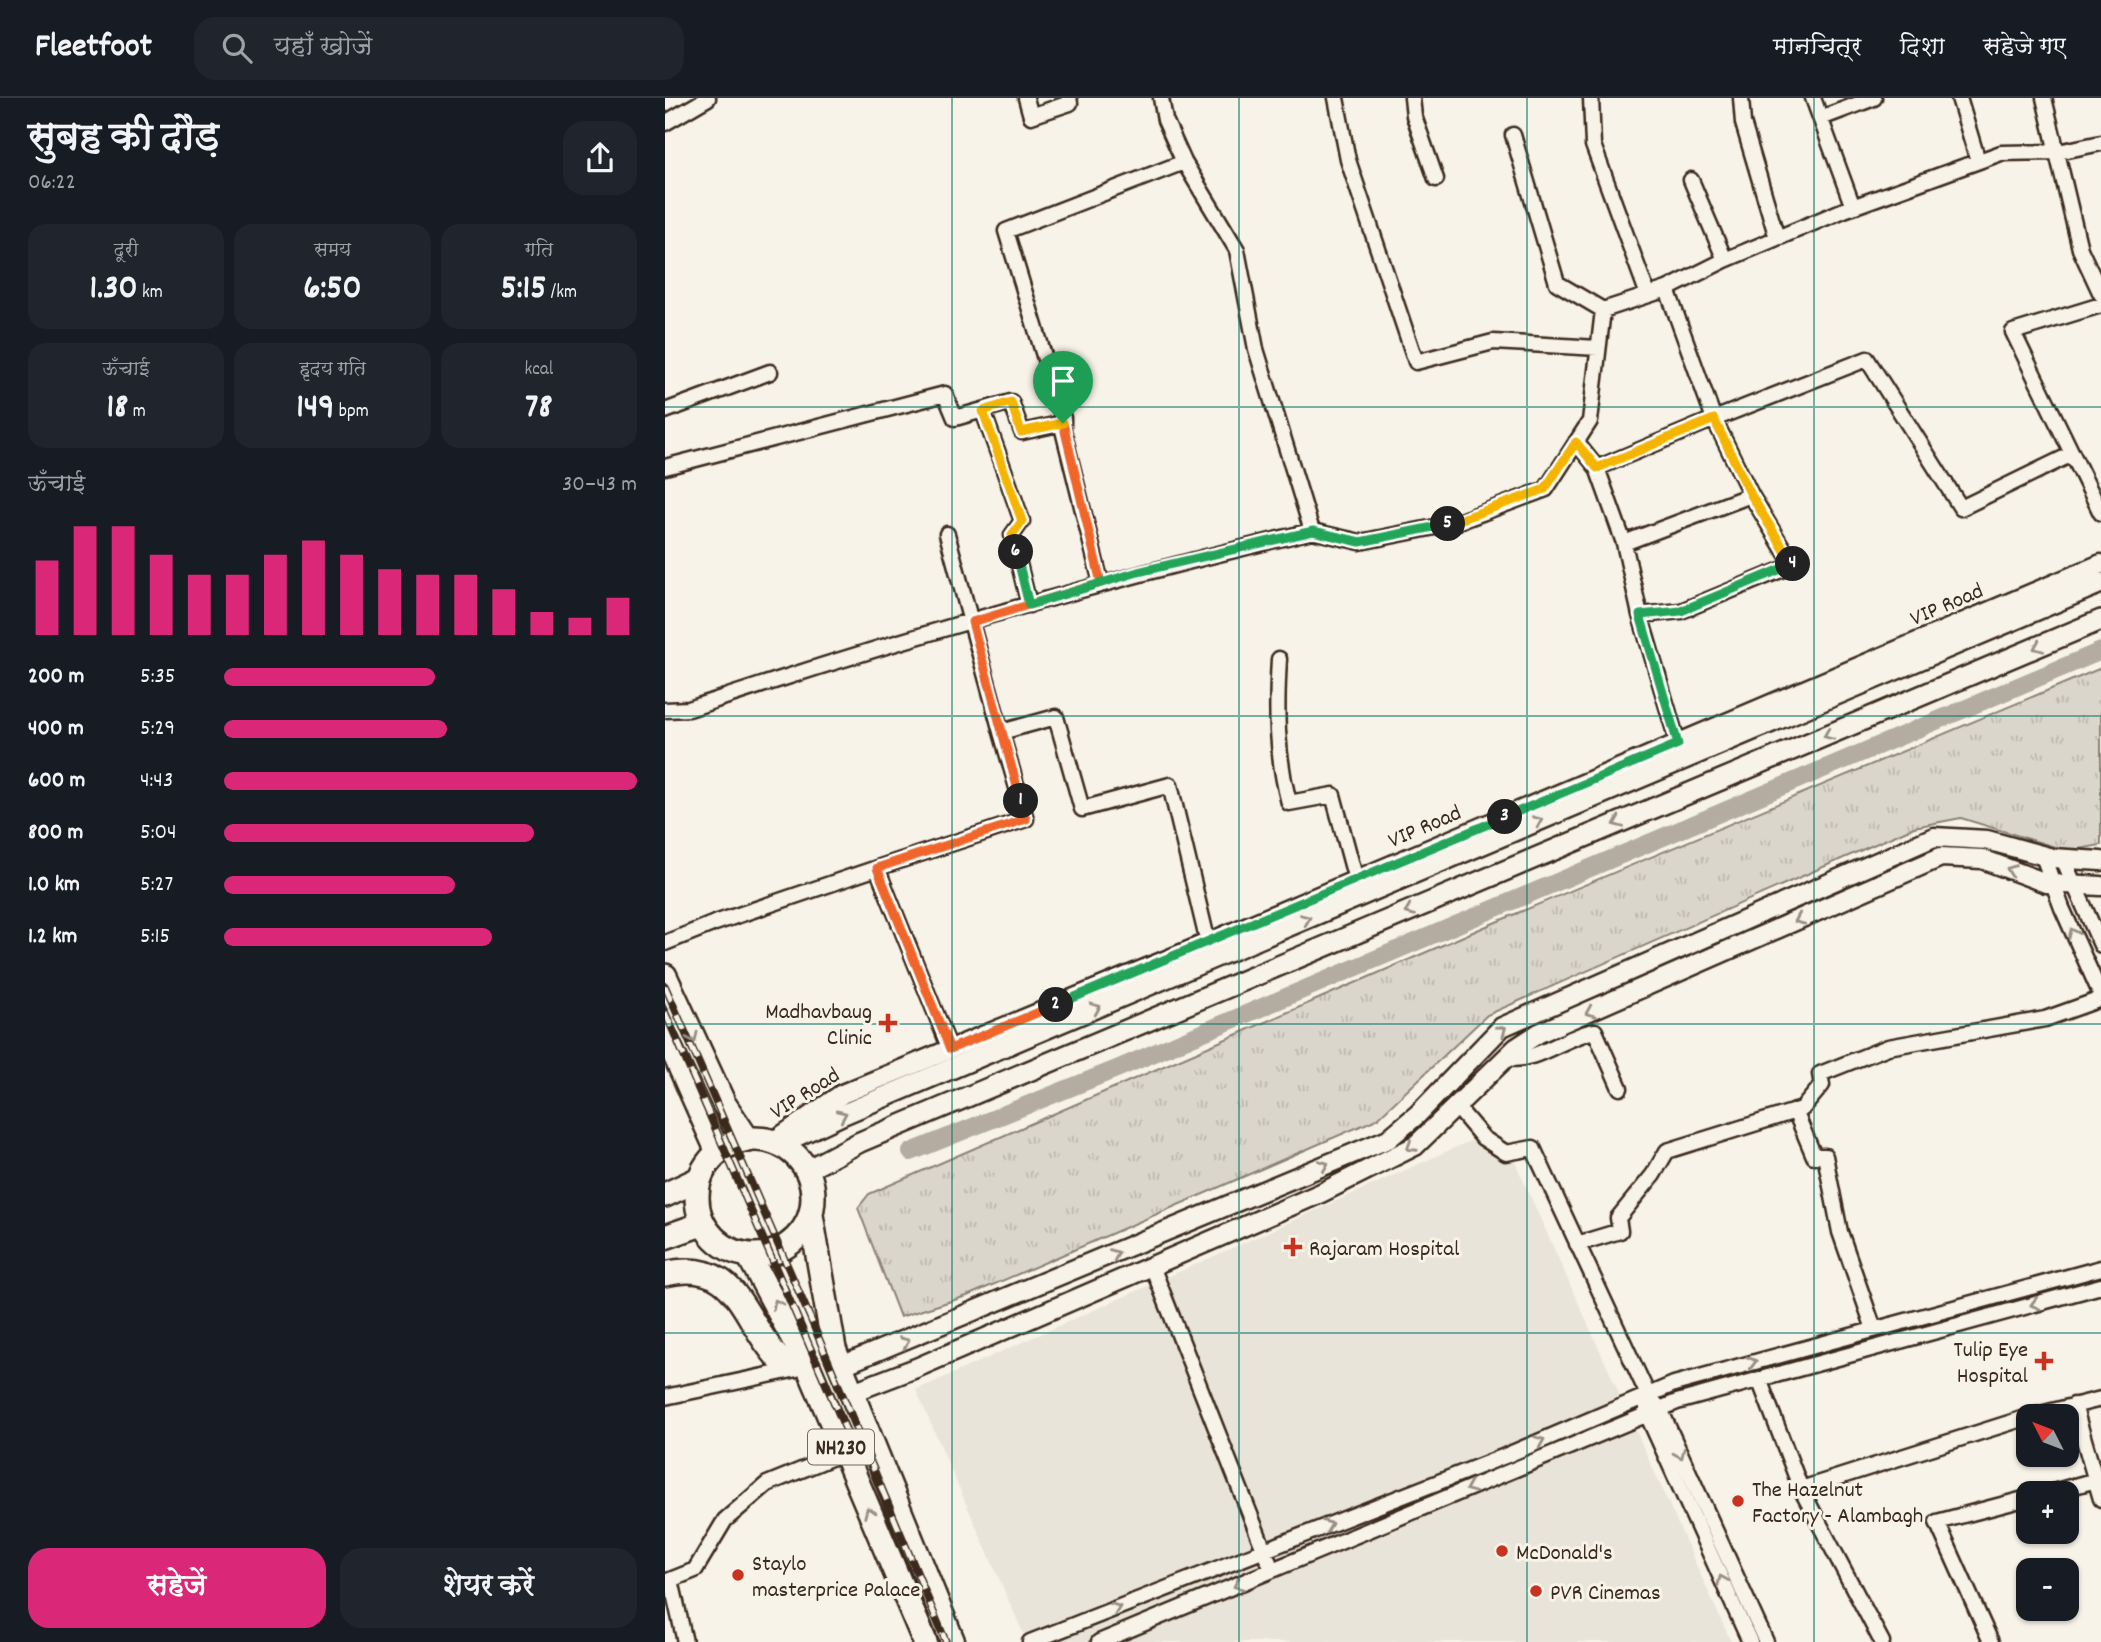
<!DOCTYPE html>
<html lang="hi">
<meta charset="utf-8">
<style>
:root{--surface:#171b24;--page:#20242c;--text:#f1f3f6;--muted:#9ea1a6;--line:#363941;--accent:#db2777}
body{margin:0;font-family:Dekko,"Playpen Sans Deva",sans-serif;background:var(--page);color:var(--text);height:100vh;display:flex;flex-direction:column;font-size:26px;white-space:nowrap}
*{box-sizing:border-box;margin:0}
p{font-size:23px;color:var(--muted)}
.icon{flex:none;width:38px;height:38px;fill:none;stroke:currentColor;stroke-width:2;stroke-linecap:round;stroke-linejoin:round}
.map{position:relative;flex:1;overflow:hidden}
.drawer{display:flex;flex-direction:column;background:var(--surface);width:665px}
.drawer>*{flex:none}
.needle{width:46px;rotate:312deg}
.controls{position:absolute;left:1351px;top:1306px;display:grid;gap:14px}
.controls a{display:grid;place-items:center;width:63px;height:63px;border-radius:14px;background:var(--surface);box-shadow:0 2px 5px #0004;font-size:35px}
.pin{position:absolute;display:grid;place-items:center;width:60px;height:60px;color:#fff;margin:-72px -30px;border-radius:50% 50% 50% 0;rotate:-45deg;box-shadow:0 0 7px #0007}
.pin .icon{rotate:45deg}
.km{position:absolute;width:35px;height:35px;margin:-18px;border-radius:50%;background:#222;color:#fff;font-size:19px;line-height:35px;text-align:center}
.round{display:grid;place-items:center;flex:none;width:74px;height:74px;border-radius:21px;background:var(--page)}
.summary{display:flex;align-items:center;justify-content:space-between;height:119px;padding:0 28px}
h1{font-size:38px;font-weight:700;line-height:52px}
.stats{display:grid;grid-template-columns:repeat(3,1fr);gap:10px;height:119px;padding:7px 28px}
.stats div{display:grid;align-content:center;border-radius:18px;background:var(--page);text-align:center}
.stats b{font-size:35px;font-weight:700}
.stats small{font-size:19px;font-weight:400}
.stats p{font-size:19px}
.chart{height:196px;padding:14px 28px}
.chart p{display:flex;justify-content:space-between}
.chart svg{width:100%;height:126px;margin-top:7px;stroke:var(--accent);stroke-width:6}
.button{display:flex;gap:14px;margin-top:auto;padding:14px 28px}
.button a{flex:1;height:80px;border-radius:21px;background:var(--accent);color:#fff;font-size:28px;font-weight:700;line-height:80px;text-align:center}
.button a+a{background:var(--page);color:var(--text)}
ul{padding:0 28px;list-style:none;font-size:23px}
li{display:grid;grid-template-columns:112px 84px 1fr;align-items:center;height:52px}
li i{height:18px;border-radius:9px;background:var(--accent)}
header{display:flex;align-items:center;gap:42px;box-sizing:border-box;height:98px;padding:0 35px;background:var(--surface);border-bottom:2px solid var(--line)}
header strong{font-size:33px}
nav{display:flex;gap:38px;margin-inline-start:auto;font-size:24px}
.search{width:490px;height:63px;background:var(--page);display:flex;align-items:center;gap:18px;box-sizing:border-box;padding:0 24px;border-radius:21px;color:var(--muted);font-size:26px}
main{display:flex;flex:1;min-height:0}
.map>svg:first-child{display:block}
.built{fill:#e9e4d9}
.grass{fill:url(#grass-tufts);stroke:#8b8074;stroke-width:2}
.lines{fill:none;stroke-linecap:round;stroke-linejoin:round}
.canal{stroke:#b4aca0;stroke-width:18}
.minor-casing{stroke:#3b2a1e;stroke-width:19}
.tertiary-casing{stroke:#3b2a1e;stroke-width:23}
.secondary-casing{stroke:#3b2a1e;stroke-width:24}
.primary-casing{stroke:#3b2a1e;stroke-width:28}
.trunk-casing{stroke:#3b2a1e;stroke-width:28}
.minor{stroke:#f7f3e8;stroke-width:14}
.tertiary{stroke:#f7f3e8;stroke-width:18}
.secondary{stroke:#f7f3e8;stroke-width:19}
.primary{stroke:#f7f3e8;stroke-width:23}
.trunk{stroke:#f7f3e8;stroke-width:23}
.rail-casing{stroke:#3b2a1e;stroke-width:8}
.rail{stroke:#f7f3e8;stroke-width:5;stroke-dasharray:16;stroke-linecap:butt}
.oneway{stroke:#998e83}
.split-1-casing{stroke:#fff;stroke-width:14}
.split-2-casing{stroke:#fff;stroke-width:14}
.split-3-casing{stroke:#fff;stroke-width:14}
.split-4-casing{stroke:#fff;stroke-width:14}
.split-5-casing{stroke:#fff;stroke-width:14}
.split-6-casing{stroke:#fff;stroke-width:14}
.split-7-casing{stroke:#fff;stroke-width:14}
.split-1{stroke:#f0652b;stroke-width:9}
.split-2{stroke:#f0652b;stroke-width:9}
.split-3{stroke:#22a559;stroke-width:9}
.split-4{stroke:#22a559;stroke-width:9}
.split-5{stroke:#f5b400;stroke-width:9}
.split-6{stroke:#22a559;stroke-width:9}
.split-7{stroke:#f5b400;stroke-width:9}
.grid{fill:none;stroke:#0f766e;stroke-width:2;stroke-opacity:0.55}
.poi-dot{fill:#c8321e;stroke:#f7f3e8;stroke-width:2.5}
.labels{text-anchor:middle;stroke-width:6;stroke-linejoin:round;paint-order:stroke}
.shield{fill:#f7f3e8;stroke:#73665b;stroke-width:2}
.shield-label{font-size:21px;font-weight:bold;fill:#3b2a1e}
.street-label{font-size:23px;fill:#3b2a1e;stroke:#f7f3e8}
.poi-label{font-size:23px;fill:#3b2a1e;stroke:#f7f3e8;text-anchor:start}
</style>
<header>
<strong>Fleetfoot</strong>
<div class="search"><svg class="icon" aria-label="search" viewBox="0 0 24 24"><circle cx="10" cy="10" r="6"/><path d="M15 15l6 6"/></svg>यहाँ खोजें</div>
<nav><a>मानचित्र</a><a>दिशा</a><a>सहेजे गए</a></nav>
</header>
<main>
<section class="drawer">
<div class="summary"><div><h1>सुबह की दौड़</h1><p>06:22</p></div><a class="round"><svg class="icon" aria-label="share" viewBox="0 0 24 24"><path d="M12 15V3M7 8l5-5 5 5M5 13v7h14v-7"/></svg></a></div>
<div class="stats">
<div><p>दूरी</p><b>1.30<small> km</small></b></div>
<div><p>समय</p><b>6:50</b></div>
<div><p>गति</p><b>5:15<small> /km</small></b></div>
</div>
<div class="stats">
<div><p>ऊँचाई</p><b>18<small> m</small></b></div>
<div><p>हृदय गति</p><b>149<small> bpm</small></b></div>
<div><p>kcal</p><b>78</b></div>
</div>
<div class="chart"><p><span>ऊँचाई</span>30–43 m</p>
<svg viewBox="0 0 160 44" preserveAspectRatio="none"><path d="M5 44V18M15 44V6M25 44V6M35 44V16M45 44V23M55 44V23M65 44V16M75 44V11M85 44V16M95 44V21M105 44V23M115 44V23M125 44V28M135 44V36M145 44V38M155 44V31"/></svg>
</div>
<ul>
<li><b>200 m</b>5:35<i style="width:51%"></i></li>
<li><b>400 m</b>5:29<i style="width:54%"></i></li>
<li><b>600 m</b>4:43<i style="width:100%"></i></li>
<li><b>800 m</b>5:04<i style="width:75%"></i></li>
<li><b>1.0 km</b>5:27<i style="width:56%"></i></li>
<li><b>1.2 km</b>5:15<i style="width:65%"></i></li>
</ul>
<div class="button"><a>सहेजें</a><a>शेयर करें</a></div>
</section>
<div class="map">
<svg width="1436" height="1544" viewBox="0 0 1436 1544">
<defs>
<pattern id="grass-tufts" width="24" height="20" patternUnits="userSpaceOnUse" patternTransform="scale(1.75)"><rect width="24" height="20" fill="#dbd6cb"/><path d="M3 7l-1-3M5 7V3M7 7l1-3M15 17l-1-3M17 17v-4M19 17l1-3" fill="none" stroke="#bdb8ae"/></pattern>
</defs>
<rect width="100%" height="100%" fill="#f7f3e8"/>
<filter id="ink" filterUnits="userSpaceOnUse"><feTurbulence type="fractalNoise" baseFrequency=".0143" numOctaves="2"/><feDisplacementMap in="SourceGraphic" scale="14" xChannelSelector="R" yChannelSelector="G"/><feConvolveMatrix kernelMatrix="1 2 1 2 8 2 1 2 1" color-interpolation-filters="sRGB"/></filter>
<g filter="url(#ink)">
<!-- built -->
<path class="built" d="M805,1043L841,1044L1066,1544H362L251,1292Z"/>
<!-- grass -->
<path class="grass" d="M1436,570V747L1403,753L1296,720L1249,729L822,917L712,1021L302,1198L235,1219L193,1110L204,1096L817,830Z"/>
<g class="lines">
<!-- canal -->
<path class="canal" d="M246,1054L454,970L1436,553"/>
<defs>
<path id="minor" d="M361,0L366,18L405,5L404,0
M671,0L683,62L751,264L828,244L933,250
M747,0L749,18L771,81
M926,0L928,47L983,197
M1076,0L1078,25L1112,140
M1148,0L1188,109
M1294,0L1313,63
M1379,0L1415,151L1436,196
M1156,20L1209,0
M0,25L43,0
M848,37L892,185L938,212
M1026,82L1060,162
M1002,191L1049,321L1202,261L1296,410L1407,356
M1436,207L1348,234L1436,415
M0,313L105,274
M318,313L357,423L347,437L364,507
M911,344L932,370L1049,321L1086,397L959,445L932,370
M0,369L280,296L290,320L346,304L357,334L398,325
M647,433L695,444L790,425L881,391L925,323L938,212L1002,191L1060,162L1179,112L1336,55L1393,54L1436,45
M282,436L336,634L391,619L417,711L505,687L543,845
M959,445L975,517L1013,646
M436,485L398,332V320L341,133L519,64
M975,517L1016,513L1128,467L1086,397
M614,561C611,612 611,655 624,705L668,697L691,782
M0,612L24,611C229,542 437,483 647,433L591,251L572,152L519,64L500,22L496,0
M1378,758L1397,810L1436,897
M1398,761L1436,847
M0,845L50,825L212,770
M285,951L212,770L361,721L336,634
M840,960C871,966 899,938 930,933L955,990
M791,1008L818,1040L841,1055L868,1050L983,1297L995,1311L1101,1544
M1130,1013L1149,1058H1160L1175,1134L1209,1231
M912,1146L955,1133L953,1120L988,1077L1002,1053L1137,1011L1157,987L1155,976L1223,949L1380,921L1436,901
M487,1168L607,1472
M1094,1281L1136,1391L1217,1544
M0,1299L132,1271
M1409,1307L1436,1401
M982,1309V1316L1085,1544
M1367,1318L1436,1301
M1136,1391L1363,1319
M1384,1395L1431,1382
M6,1482L20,1544
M0,1484L30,1472L60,1422L102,1386L178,1355
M365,1544L840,1358L1009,1286L1436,1170
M434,1544L1012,1304L1436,1188
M1326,1544L1272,1424L1363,1400"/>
<path id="tertiary" d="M112,1041L177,996L543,845L1436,466
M176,1268L723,1041L753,1016L837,929L1269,739L1322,742L1387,760L1436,763
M188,1294L251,1270L656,1095L750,1048L851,950L874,935L1276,759L1317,761L1381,785L1436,788"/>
<path id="secondary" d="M115,1046L179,1016L1436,485
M142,1072L195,1044L1436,522"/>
<path id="primary" d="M0,878L59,1006L83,1042
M0,935L53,1054"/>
<path id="trunk" d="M32 1099a58 58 0 1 1 116 0a58 58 0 1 1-116 0Z
M0,1097L34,1081
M146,1117L169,1251L288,1544
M0,1139L37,1126
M84,1158L143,1268L260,1544
M0,1176C75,1158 76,1223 117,1264H141"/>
</defs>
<!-- minor casing -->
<use href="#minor" class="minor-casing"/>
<!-- tertiary casing -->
<use href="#tertiary" class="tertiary-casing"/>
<!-- secondary casing -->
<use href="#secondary" class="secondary-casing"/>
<!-- primary casing -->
<use href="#primary" class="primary-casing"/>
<!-- trunk casing -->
<use href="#trunk" class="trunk-casing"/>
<!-- minor -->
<use href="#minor" class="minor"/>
<!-- tertiary -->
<use href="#tertiary" class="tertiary"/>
<!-- secondary -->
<use href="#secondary" class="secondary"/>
<!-- primary -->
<use href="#primary" class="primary"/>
<!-- trunk -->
<use href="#trunk" class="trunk"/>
<defs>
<path id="rail" d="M0,888L147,1224L281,1544
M0,914L186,1344"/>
</defs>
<!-- rail casing -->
<use href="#rail" class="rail-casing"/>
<!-- rail -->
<use href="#rail" class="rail"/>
</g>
<!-- one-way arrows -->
<defs><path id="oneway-chevron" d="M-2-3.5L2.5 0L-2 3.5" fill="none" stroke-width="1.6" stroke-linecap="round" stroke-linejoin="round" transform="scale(1.75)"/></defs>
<g class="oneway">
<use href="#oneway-chevron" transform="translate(1373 549) rotate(157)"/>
<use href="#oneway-chevron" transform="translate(1163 637) rotate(157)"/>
<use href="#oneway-chevron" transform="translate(873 723) rotate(-23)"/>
<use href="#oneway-chevron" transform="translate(953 725) rotate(157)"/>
<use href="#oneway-chevron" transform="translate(1346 772) rotate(-159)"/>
<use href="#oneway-chevron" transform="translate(744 813) rotate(157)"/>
<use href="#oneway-chevron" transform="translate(641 821) rotate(-23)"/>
<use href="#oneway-chevron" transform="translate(1134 822) rotate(156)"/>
<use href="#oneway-chevron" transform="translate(1408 835) rotate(-115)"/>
<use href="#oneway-chevron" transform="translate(431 910) rotate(-23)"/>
<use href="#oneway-chevron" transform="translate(925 914) rotate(157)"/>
<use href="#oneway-chevron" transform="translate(837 932) rotate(-37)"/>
<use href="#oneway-chevron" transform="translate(28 940) rotate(65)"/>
<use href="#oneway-chevron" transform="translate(177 1017) rotate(-24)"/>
<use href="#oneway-chevron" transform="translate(746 1049) rotate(147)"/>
<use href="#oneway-chevron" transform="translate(659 1067) rotate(-22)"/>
<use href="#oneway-chevron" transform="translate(450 1156) rotate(-23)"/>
<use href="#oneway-chevron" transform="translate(112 1206) rotate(-118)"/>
<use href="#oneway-chevron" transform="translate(1370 1206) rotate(165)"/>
<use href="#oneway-chevron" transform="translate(240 1244) rotate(-22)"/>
<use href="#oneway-chevron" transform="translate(1087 1264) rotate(-15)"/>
<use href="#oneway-chevron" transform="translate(875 1343) rotate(-23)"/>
<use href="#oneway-chevron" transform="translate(1015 1356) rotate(66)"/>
<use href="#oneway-chevron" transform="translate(805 1390) rotate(157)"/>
<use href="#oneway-chevron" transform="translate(204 1414) rotate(-113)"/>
<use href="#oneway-chevron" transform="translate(663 1427) rotate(-21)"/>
<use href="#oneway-chevron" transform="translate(1057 1482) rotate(-114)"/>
<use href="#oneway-chevron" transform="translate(573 1487) rotate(157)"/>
<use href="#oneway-chevron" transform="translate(451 1510) rotate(-21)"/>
</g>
</g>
<g class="lines" filter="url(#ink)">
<defs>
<path id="split-1" d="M356,703L307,524L436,485L398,325"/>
<path id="split-2" d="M356,703L361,721L212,770L285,951L391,907"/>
<path id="split-3" d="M391,907L840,719"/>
<path id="split-4" d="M840,719L1013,646L975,517L1016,513L1128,466"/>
<path id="split-5" d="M783,426L880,391L911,344L932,370L1049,321L1086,397L1128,466"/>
<path id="split-6" d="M351,454L364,507L473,474L648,433L695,444L783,426"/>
<path id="split-7" d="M351,454L347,437L357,423L318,313L346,304L356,334L398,325"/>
</defs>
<!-- split-1 casing -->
<use href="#split-1" class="split-1-casing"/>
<!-- split-2 casing -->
<use href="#split-2" class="split-2-casing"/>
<!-- split-3 casing -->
<use href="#split-3" class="split-3-casing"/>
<!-- split-4 casing -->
<use href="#split-4" class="split-4-casing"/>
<!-- split-5 casing -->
<use href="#split-5" class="split-5-casing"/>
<!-- split-6 casing -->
<use href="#split-6" class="split-6-casing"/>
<!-- split-7 casing -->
<use href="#split-7" class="split-7-casing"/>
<!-- split-1 -->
<use href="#split-1" class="split-1"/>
<!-- split-2 -->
<use href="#split-2" class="split-2"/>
<!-- split-3 -->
<use href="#split-3" class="split-3"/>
<!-- split-4 -->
<use href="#split-4" class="split-4"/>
<!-- split-5 -->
<use href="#split-5" class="split-5"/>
<!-- split-6 -->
<use href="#split-6" class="split-6"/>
<!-- split-7 -->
<use href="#split-7" class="split-7"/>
</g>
<!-- grid -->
<path class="grid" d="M287,0V1544M574,0V1544M862,0V1544M1149,0V1544M0,309H1436M0,618H1436M0,926H1436M0,1235H1436"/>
<!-- markers -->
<g class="poi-dot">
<path d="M219.5 914.5h7v7h7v7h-7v7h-7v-7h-7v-7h7z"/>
<path d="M624.5 1138.5h7v7h7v7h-7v7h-7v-7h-7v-7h7z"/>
<path d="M1375.5 1252.5h7v7h7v7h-7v7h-7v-7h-7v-7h7z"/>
<circle cx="1073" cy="1403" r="7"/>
<circle cx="837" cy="1453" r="7"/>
<circle cx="73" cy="1477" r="7"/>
<circle cx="871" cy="1493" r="7"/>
</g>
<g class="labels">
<!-- shield labels -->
<rect class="shield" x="143" y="1331.5" width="66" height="35" rx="5"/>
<g class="shield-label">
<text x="176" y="1356">NH230</text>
</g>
<!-- street labels -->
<g class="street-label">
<text transform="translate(1281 505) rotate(-23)" y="8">VIP Road</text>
<text transform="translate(759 727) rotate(-23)" y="8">VIP Road</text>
<text transform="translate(139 994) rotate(-32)" y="8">VIP Road</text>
</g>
<!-- poi labels -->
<g class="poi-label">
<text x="207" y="920" text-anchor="end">Madhavbaug<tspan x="207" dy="26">Clinic</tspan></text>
<text x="644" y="1157">Rajaram Hospital</text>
<text x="1363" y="1258" text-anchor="end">Tulip Eye<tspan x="1363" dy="26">Hospital</tspan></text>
<text x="1087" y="1398">The Hazelnut<tspan x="1087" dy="26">Factory - Alambagh</tspan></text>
<text x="851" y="1461">McDonald's</text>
<text x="87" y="1472">Staylo<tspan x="87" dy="26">masterprice Palace</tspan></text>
<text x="885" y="1501">PVR Cinemas</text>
</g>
</g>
</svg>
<div class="controls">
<a><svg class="needle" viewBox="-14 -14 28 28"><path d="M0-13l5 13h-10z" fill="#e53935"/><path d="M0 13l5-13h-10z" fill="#9ea1a6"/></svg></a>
<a>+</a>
<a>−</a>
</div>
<div class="pin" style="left:398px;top:325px;background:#1e9e55"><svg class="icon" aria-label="arrive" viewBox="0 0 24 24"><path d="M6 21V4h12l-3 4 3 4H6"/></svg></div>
<b class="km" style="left:356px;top:703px">1</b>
<b class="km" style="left:391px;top:907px">2</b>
<b class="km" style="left:840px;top:719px">3</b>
<b class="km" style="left:1128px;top:466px">4</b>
<b class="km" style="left:783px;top:426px">5</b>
<b class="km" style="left:351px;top:454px">6</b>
</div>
</main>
